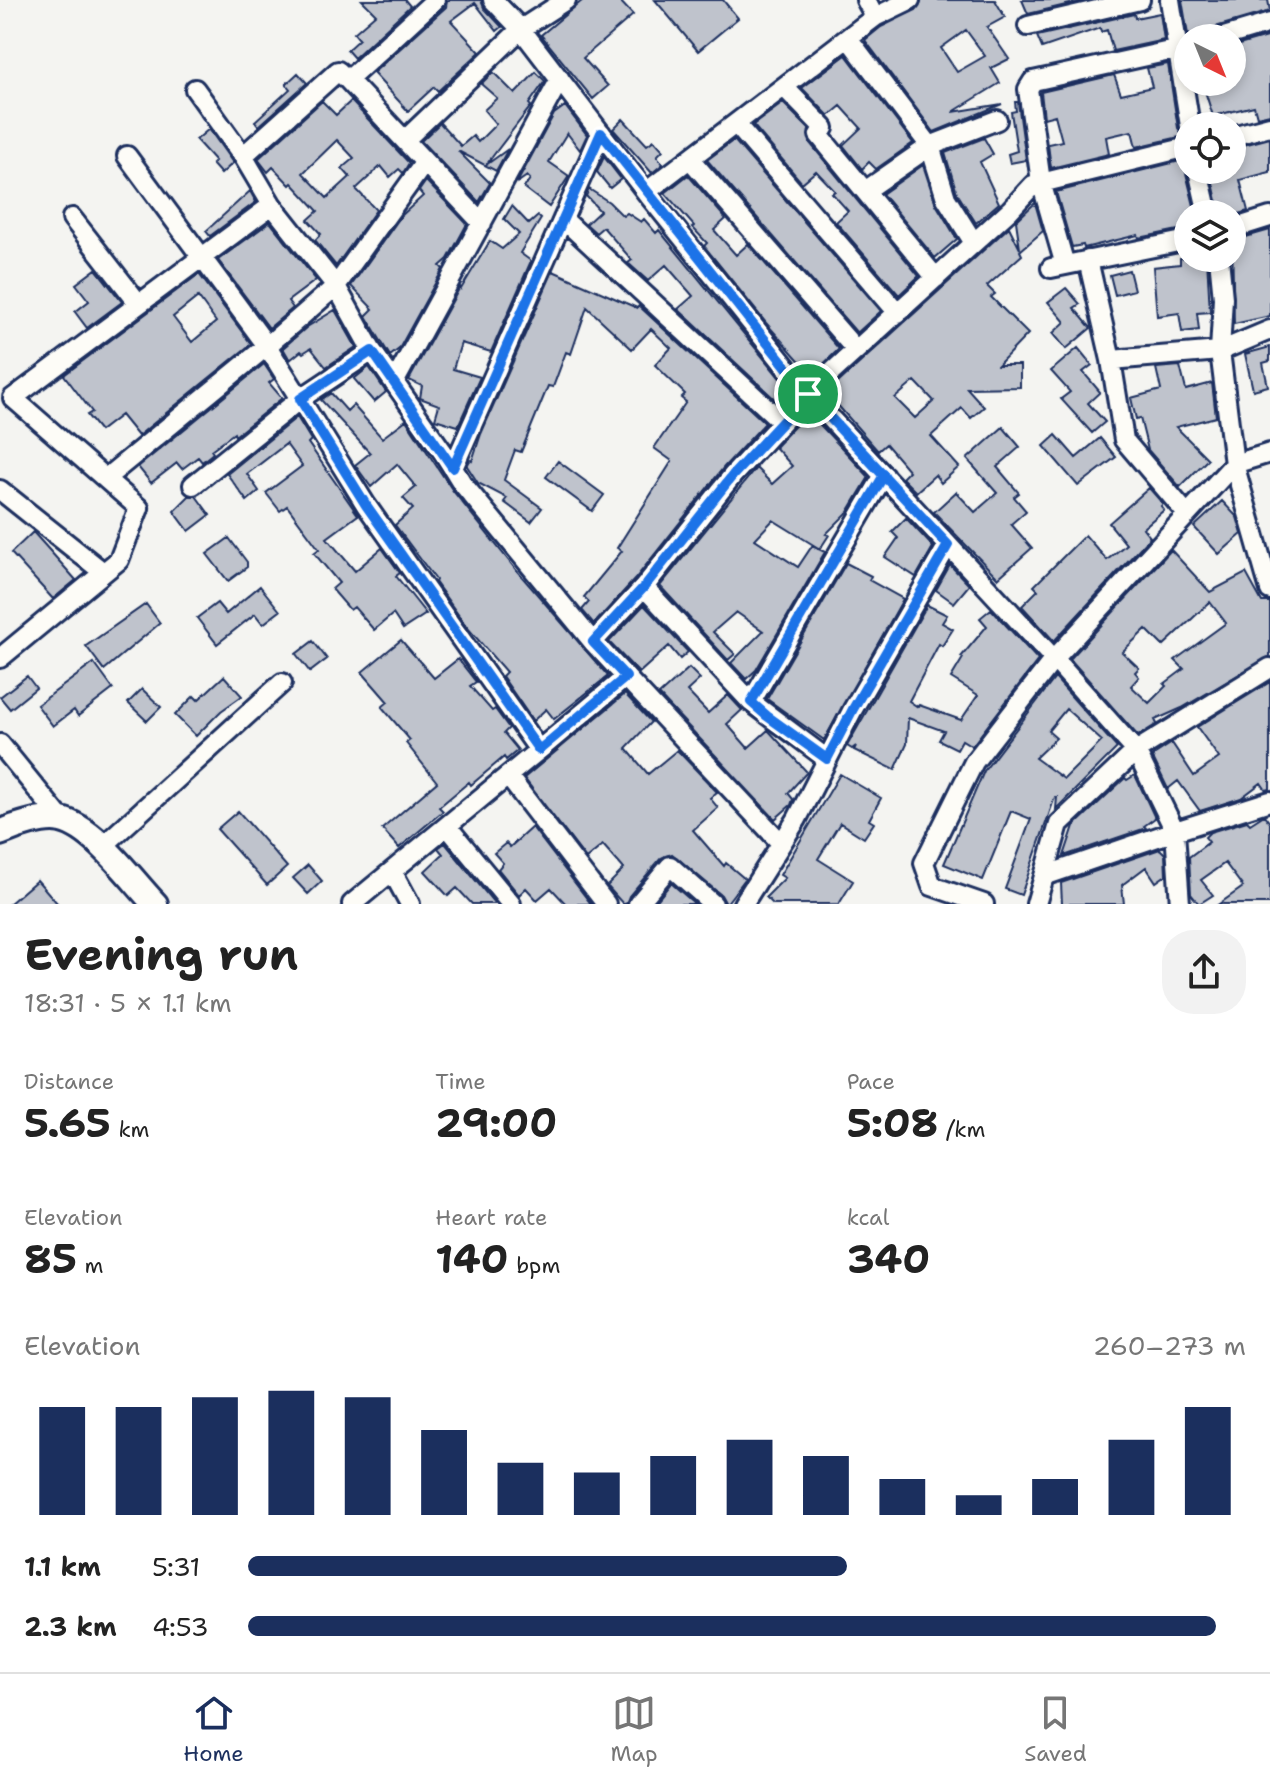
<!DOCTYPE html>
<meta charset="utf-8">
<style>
:root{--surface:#fff;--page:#f2f2f2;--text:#222;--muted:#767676;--line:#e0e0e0;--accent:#1b2f5e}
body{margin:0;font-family:"Shantell Sans",sans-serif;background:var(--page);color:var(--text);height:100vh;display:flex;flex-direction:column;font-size:30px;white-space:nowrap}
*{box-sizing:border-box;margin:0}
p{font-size:26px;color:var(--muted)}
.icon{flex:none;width:44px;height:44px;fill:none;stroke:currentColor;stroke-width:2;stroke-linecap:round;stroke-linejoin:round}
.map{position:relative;height:904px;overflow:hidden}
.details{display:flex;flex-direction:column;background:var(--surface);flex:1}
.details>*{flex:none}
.needle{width:52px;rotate:137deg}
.controls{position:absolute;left:1174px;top:24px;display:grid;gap:16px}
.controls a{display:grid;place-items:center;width:72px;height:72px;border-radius:50%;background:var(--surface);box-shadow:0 4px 12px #0003;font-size:40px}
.pin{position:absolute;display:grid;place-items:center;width:68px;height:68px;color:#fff;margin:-34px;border:4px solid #fff;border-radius:50%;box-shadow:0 2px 8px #0007}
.round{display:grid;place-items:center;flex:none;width:84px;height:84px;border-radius:32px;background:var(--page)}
.summary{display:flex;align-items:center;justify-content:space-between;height:136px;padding:0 24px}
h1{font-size:44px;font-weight:700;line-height:60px}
.stats{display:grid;grid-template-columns:repeat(3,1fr);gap:12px;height:136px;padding:8px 24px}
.stats div{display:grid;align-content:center}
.stats b{font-size:40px;font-weight:700}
.stats small{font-size:22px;font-weight:400}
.stats p{font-size:22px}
.chart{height:224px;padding:16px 24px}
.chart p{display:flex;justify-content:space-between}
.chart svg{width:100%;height:144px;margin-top:8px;stroke:var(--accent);stroke-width:6}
ul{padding:0 24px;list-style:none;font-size:26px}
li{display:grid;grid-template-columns:128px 96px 1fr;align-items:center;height:60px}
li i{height:20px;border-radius:10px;background:var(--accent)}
.menu{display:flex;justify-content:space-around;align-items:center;height:112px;border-top:2px solid var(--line);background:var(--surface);font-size:22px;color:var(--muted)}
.menu a{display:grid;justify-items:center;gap:4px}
.menu .current{color:var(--accent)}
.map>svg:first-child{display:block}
.building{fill:#bfc3cc;stroke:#1b2f5e;stroke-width:2;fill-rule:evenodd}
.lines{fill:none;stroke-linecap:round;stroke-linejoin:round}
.minor-casing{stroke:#1b2f5e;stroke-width:24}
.major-casing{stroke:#1b2f5e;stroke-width:30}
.minor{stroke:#fdfcf7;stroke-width:18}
.major{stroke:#fdfcf7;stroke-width:24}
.route-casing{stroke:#fff;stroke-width:16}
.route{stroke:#1a73e8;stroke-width:10}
</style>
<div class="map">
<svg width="1270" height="904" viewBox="0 0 1270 904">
<rect width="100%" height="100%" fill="#f4f4f1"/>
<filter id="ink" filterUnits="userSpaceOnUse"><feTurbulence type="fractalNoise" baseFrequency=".0125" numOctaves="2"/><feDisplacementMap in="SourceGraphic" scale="16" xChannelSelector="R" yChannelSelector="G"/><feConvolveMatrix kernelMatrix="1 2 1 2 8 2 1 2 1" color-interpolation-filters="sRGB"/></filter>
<g filter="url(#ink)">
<!-- building -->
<path class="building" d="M362,0H405L410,6L354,58L347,50L359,39L354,33L376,14Z
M447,0H481L484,8L502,27L497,31L475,3L451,21L480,52L438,91L434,87L408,111L373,73L446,7Z
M583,0H619L633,15L583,58L608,86L593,99L541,35Z
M655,0H723L738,18L698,51Z
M922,0H995L1005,17L987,27L1009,59L991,68L1000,83L953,112L1002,104L934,132L865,40L881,27L916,10ZM966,30L985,56L957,72L941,48Z
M1022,0H1087L1028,14Z
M1182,0H1268L1270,11L1188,35Z
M1160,13L1164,40L1113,51L1107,30L1101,32L1100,28L1042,48L1037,36L1134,14L1135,18Z
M1270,36V114L1257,117L1254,106L1213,116L1202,82H1232V47Z
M846,55L913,143L876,169L869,162L862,169L843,145L861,128L841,106L829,116L802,88Z
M1168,64L1178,128L1184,136L1136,147L1132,131L1106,137L1109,154L1051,168L1048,144L1062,141L1055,115L1044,118L1041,92L1114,75L1121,94L1152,87L1147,68Z
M493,72L515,94L536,72L545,81L529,104L531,106L486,165L508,149L496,171L458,151L490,183L479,202L421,141L440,123L461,146L473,136L478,142L496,124L484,110L497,98L481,84Z
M298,73L307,83L259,126L255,121L290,89L286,84Z
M322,101L336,115L351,101L409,163L403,173L399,169L390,177L381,166L356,189L376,210L336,266L315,240L321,234L308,220L318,211L292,183L290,185L273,167L268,172L258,159ZM337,140L354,158L342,168L350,177L327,198L303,173Z
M1015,102H1018L1026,160L1010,163L1008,154L1017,151L1011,112L1016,111Z
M783,103L809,129L810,143L919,276L899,295L836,222L848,211L832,193L835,191L816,171L802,183L753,125Z
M565,106L587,135L580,150L567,133L549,162L569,176L549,207L524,188L530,179L527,176L517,183L554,114Z
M623,119L647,145L654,140L663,150L657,156L663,164L652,173L613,129Z
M209,129L233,163L221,174L212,164L215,161L196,140Z
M984,138L993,154L980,162L999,203L976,223L957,193L945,153Z
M1270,138V172L1240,180L1248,211L1232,216V214H1220L1211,174L1232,170V148Z
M734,140L881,311L857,333L707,160Z
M604,157L621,179L610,188L597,172Z
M1188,159L1186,173L1196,214H1188V228L1139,238L1138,235L1084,248L1083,245L1072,247L1056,192Z
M923,165L936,204L957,239L935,258L882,194Z
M688,175L726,219L714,230L736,255L748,244L839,349L812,375L766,323L704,246L707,243L692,227L694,226L665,193Z
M426,181L467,224L448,259L440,266L443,269L399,349L390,356L366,316L373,309L351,286L401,216L423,196L419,191Z
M589,189L609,202L623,216L627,213L641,222L644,219L656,233L659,230L792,393L784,402L783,400L779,403L678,309L693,296L666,265L648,281L628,263L632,260L603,227L596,233L586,224L600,211L586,196Z
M250,191L256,202L210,236L206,231Z
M1035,203L1043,231L1020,251L1022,255L987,286L995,294L991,297L1028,334L998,365H1020V387L967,388L984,407L971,418L962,408L931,436L959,467L941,483L935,475L916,492L902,478L909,471L886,444L878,451L827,393L1009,227L1020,249L1016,221ZM915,381L934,401L915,418L895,398Z
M512,206L529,224L538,216L541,219L520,253L531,261L491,352L461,343L453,369L480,377L458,426L435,419L439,405L420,398L422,386L409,380L460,287L461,289L490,241L502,249L519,234L504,219Z
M270,222L316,280L288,301L293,308L269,328L218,260Z
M1270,230V316L1234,324L1232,241Z
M1180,258H1207L1210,312L1197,313L1199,330L1182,332L1179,313L1157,316L1153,267L1180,264Z
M96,269L122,302L87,328L75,312L89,301L76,284Z
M1129,270L1134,290L1115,295L1110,275Z
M553,271L637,308L639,306L765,423L724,467L635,579L594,624L582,610L589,602L584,597L622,551L617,548L672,461L654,448L686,402L681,398L685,394L655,365L671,348L651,329L632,349L587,307L571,354L566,352L553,387L548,386L521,452L515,450L504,480L542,508L531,522L504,502L507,498L478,483L467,466L470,460L472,461L481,434Z
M199,274L251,344L138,436L121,415L100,431L87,415L92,412L64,375ZM198,297L216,322L192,342L173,317Z
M1066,288L1080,304L1074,308L1091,328L1066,349L1053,333L1065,322L1048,302Z
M335,310L356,347L326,367L311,348L303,353L301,351L290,360L283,348L307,327Z
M1270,347V361L1263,363L1268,386L1253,390L1245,354Z
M1078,348L1092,365L1083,372L1100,392L1088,403L1105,422L1092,433L1061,399L1070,392L1051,371Z
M264,364L274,379L269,383L282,398L235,436L234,433L211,450L213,453L202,462L198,457L182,469L177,463L151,483L138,467Z
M1180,366L1186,390L1212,383L1216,417L1176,427L1208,459L1180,487L1148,450L1140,418L1136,419L1131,398L1161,390L1156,368Z
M369,367L386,392L374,402L354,379Z
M331,393L347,411L353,405L382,438L406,420L453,491L517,571L608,676L554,719L546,709L533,721L502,676L506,672L467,627L435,582L436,580L395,525L413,509L403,498L416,487L397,464L371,487L355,465L370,453L321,400Z
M808,412L869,477L848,512L826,534L829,535L820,549L773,520L755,539L798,567L812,546L825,552L756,670L746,679L731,663L763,631L736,612L713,632L735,654L728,660L660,586L756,468L772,484L792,466L775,447Z
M297,417L311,440L308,443L358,515L327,538L355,571L382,548L400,573L396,576L426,614L403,629L393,614L374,630L354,607L350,610L332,589L339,583L314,553L319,549L287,506L280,511L266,493L302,466L286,444L247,474L259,491L247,501L227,474Z
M1003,427L1020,447L997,467L1019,493L1014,497L1026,511L1011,524L1032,548L998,578L934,512L956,492L975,512L997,493L967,459Z
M1056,435L1076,458L1100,438L1116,457L1078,486L1044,446Z
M558,461L604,495L592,511L546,477Z
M1149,488L1163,504L1161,506L1164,510L1143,528L1150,537L1054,641L1022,606L1038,590L1034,586L1085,535L1107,560L1126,544L1109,523Z
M189,496H196L210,515L189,531L174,511Z
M1222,501L1237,517L1242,534L1219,554L1194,527Z
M906,518L933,547L916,577L885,557L898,538L892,532Z
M33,532L76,580L53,599L11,553Z
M229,538L247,562V567L228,581L207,554Z
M1171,550L1210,592L1246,573L1262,602H1270V656L1182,708L1155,720L1157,724L1138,736L1070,659ZM1210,602L1226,623L1175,660L1184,669L1164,684L1166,686L1149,703L1131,686L1139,677L1135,672L1139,668L1122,652L1146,629L1163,646Z
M846,563L871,576L869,580L903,599L824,740L767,699Z
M950,565L969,585L954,603L936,590Z
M260,586L280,611L263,624L255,614L217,644L197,618L217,603L226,614Z
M146,604L160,623L104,670L86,646Z
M644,605L688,652L680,659L669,646L639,673L609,642Z
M927,605L947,615L942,623L953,629L942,646L939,644L909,701L918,707L919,705L961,720L978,695L951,678L963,658L961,657L987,626L980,618L991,609L1038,660L972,746L962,740L957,749L939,740L944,731L908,718L907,744L895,770L854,750L856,746L852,749L847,746Z
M401,640L434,678L458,659L476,682L470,686L492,711L495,709L509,728L504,733L518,750L506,760L504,757L471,785L469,782L439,807L443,811L399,848L382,829L437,782L406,743L410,740L382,707L388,702L362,672Z
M313,641L327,659L310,672L296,654Z
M94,663L113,689L78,716L74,710L53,726L37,705Z
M689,668L700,679L687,691L708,713L728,695L742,710L727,724L748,748L768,730L807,772L788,793L793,799L791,805L775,819L659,695Z
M27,676L36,688L10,709L0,697Z
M224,676L242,696L221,711L196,736L175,715L194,696L198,700Z
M1055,678L1117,748L1056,809L1057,797H1055L1021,895L1005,889L1031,819L1011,811L983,880L944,864L984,771ZM1066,709L1102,741L1064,779L1035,758L1056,738L1048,731Z
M1270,682V789L1266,790L1261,783L1241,798L1200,811L1178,781L1168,789L1152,756L1172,743L1194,776L1219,758L1197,727Z
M142,689L161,707L147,721L128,703Z
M625,694L651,722L626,748L648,774L677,750L717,792L710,798L718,808L693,830L724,866L726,863L745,879L726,904L721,895L672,854L661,858L629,896L626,904H623L607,886L624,869L603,845L586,859L524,778Z
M840,774L881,798L869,820L874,823L864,838L840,823L818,859L853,881L839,904H773L766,897L785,878L780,875Z
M1135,775L1155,818L1144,826L1146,828L1064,856L1074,826L1125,778L1127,780Z
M238,811L287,867L267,885L217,829Z
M1264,815L1270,823V904H1219L1243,887L1225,863L1201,880L1213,895L1199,904L1191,894L1189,857L1209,842L1205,837L1210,832L1247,821L1250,824Z
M532,827L591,904H566L551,888L537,900L526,888L519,895L498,869L503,863L494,853L506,843L510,847Z
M445,843L495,904H472L457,888L448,896L425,871L443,854L438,848Z
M1160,849L1165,854L1166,875L1156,882L1146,867L1122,885L1124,904H1062L1061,883Z
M308,865L322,881L308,894L293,878Z
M37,880L58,904H9Z
M671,883L695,904H654Z"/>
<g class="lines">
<defs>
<path id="minor" d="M435,0L348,80L338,71L243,156L272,205L336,286L372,351L443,452L462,483L593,642L781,843
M493,0L521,29L646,192
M866,0L875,17L646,192L808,394L1010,210L1033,185L1188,147
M1170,0L1190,126
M875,17L910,0
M1028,26L1140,0
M848,38L930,146L946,198L974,243
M1220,38L1270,23
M348,80L482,223
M784,87L824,128L819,135L936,278
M195,89L243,156
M736,124L898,313
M1232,136L1270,126
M405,140L521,29L566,0
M127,156L267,346L366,505L539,750L626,677
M690,159L856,350
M1198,170L1208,214
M865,191L930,146L997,120
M72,218L139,304
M563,219L782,422
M1232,229L1270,217
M1219,258L1223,298L1220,351L1234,464L1270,590
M1088,260L1111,360L1220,351L1270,330
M1065,265L1041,182L1028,89L1033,81L1188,47
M1051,268L1188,240
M1111,360L1124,440L1186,513
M394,383L560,79
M453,468L601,133
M884,475L751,702L644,587L733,475L808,394L1054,659L1136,751L1175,831L1270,801
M106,478L267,346L336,286L425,162
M193,485L300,399L372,351
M0,490L103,572
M593,642L644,587
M0,658L119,560L139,508L13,398L272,205
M751,702L827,759
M0,744L61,819
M508,776L606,904
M447,826L511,904
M102,847L282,683
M392,871L410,904
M1044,876L1175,831L1180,904
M352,904L539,750
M638,904L670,866L713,904
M743,904L797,819L853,709L948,545
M984,904L932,886L924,863L974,762L1054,659L1234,464L1270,453
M1036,904L1059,824L1136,751L1270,668"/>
<path id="major" d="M0,833C15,826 45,816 61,820C94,827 132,880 155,904"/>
</defs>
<!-- minor casing -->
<use href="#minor" class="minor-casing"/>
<!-- major casing -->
<use href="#major" class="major-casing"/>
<!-- minor -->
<use href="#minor" class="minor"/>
<!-- major -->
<use href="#major" class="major"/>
</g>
</g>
<g class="lines" filter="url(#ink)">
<defs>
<path id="route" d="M808,394L733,475L644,587L593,642L626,677L539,750L366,505L300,399L372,351L453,468L601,133L808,394L948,545L853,709L827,759L767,716L751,702L884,475L808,394"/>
</defs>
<!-- route casing -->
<use href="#route" class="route-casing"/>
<!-- route -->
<use href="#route" class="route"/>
</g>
</svg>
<div class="controls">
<a><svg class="needle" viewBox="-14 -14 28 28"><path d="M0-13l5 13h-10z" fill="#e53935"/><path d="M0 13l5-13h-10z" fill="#767676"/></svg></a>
<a><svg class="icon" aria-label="locate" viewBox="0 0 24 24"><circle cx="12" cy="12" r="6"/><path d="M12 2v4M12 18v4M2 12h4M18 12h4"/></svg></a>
<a><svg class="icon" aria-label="layers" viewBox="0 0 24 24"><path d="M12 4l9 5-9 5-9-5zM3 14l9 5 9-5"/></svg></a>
</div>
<div class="pin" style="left:808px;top:394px;background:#1e9e55"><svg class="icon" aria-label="arrive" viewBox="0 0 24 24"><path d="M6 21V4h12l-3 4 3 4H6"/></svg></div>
</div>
<section class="details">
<div class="summary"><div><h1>Evening run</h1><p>18:31 · 5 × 1.1 km</p></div><a class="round"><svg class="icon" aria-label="share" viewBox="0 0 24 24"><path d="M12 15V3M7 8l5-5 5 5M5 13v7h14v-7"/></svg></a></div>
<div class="stats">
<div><p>Distance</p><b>5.65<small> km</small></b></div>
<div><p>Time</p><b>29:00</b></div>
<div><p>Pace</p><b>5:08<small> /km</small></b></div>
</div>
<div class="stats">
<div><p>Elevation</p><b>85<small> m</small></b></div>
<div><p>Heart rate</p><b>140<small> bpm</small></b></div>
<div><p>kcal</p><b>340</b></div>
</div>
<div class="chart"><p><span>Elevation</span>260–273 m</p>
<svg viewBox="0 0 160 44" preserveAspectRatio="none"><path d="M5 44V11M15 44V11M25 44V8M35 44V6M45 44V8M55 44V18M65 44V28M75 44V31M85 44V26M95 44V21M105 44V26M115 44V33M125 44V38M135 44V33M145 44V21M155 44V11"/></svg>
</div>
<ul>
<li><b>1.1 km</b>5:31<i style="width:60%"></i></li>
<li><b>2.3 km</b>4:53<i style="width:97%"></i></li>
</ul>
</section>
<nav class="menu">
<a class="current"><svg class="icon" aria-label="home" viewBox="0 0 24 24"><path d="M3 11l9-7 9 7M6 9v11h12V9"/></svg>Home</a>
<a><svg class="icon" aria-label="map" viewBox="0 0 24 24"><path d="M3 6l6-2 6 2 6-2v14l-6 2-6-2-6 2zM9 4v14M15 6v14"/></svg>Map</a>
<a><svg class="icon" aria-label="saved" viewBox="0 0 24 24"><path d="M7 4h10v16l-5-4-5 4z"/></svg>Saved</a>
</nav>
